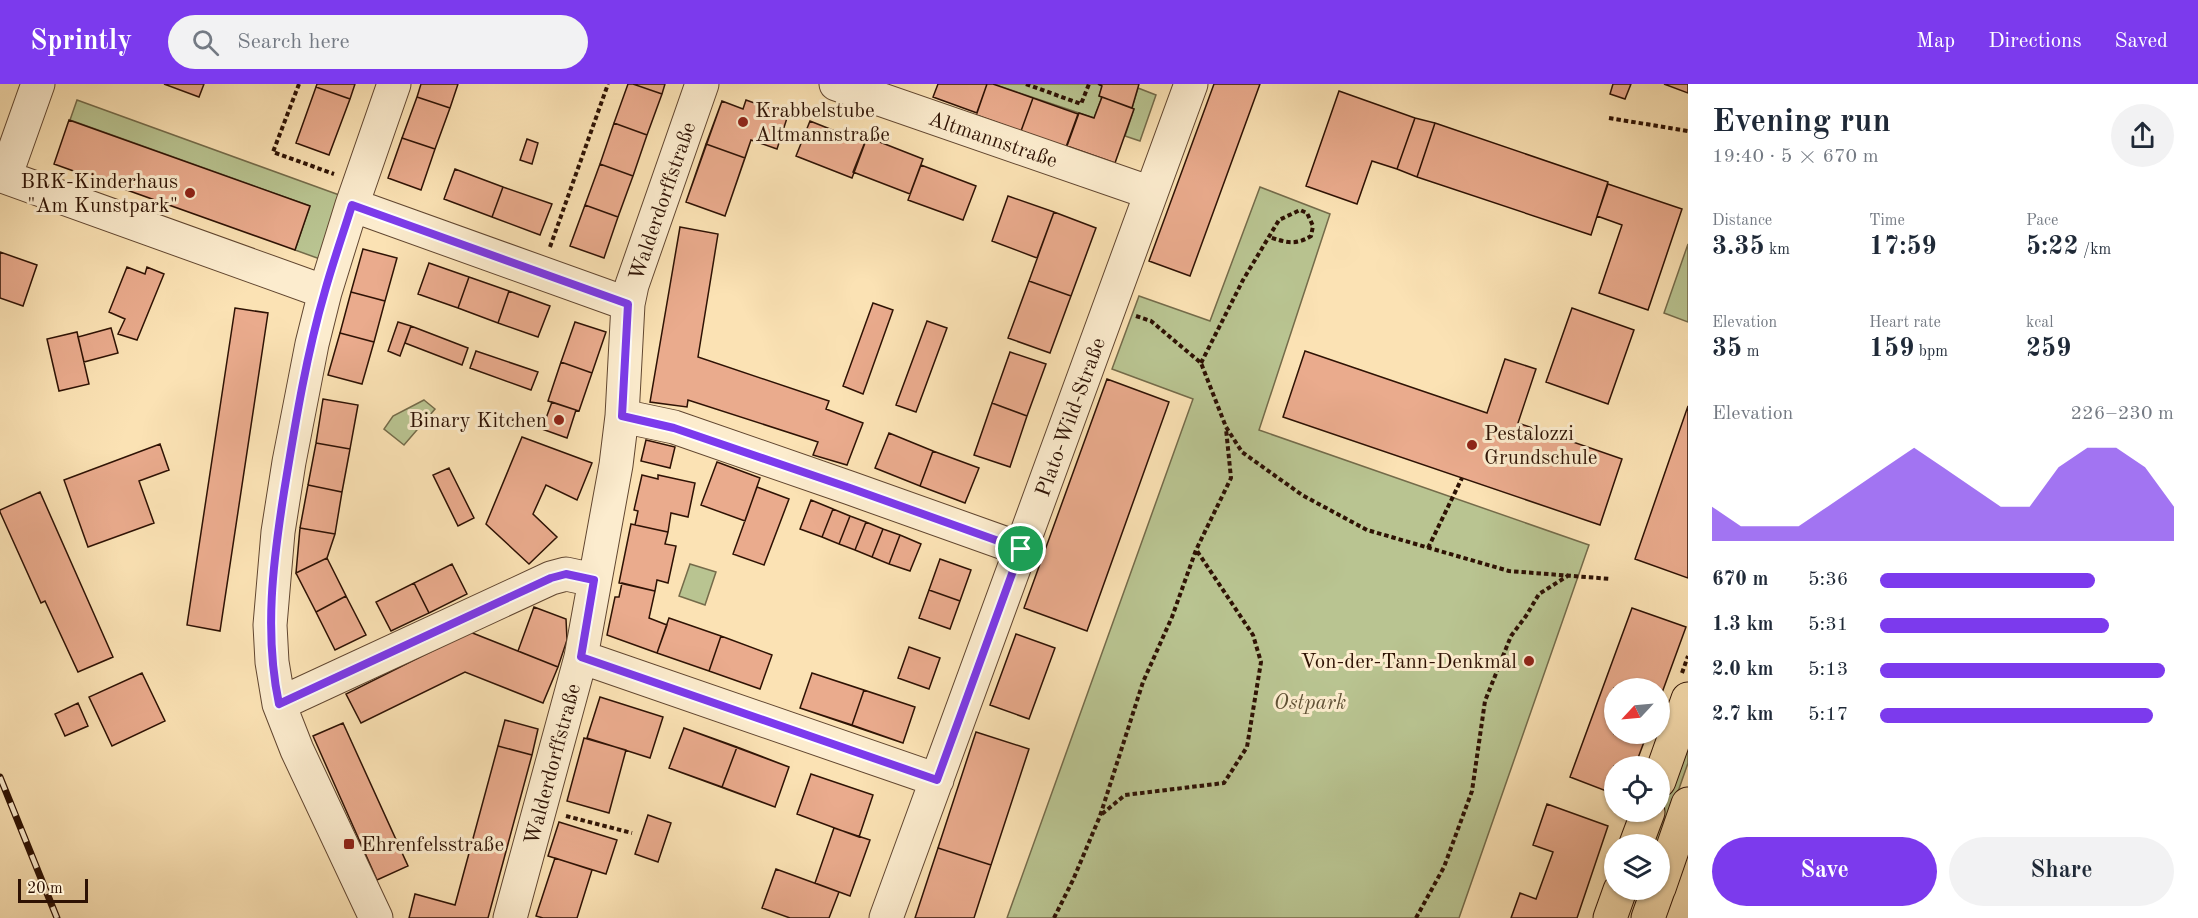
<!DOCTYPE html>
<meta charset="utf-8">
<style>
:root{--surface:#fff;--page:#f2f2f3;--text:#1f2937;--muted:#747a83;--accent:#7c3aed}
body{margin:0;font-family:"Old Standard TT",serif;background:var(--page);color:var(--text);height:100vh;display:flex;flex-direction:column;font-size:22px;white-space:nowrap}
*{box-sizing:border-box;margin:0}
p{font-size:20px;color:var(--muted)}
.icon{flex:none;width:33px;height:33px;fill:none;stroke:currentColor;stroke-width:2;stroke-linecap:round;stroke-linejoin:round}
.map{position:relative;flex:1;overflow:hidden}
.side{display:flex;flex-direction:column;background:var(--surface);width:510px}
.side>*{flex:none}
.needle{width:39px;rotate:244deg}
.fabs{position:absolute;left:1604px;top:594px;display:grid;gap:12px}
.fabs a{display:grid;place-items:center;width:66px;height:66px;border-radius:50%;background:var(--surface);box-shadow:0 2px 4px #0004;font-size:30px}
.scale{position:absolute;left:18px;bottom:15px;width:70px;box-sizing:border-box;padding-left:6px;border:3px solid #2e1204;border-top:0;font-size:16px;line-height:21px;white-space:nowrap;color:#2e1204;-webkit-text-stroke:4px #fcecce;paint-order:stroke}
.pin{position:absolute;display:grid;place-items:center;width:51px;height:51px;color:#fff;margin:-26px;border:3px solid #fff;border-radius:50%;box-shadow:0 2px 6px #0007}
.round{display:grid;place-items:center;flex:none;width:63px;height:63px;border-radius:32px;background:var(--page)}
.head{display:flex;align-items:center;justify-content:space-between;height:102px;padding:0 24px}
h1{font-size:33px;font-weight:700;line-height:45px}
.metrics{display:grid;grid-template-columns:repeat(3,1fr);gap:9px;height:102px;padding:6px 24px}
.metrics div{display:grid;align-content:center}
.metrics b{font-size:26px;font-weight:700}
.metrics small{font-size:16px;font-weight:400}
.metrics p{font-size:16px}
.chart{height:168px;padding:12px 24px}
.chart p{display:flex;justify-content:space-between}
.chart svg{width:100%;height:108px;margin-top:6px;fill:var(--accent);opacity:.7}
.action{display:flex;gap:12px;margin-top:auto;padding:12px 24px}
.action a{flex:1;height:69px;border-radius:36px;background:var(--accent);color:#fff;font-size:24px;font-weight:700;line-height:69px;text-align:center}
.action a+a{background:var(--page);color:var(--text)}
ul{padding:0 24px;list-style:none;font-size:20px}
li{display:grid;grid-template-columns:96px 72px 1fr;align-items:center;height:45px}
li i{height:15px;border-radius:8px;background:var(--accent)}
header{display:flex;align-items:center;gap:36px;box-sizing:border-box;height:84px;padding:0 30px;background:var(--accent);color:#fff}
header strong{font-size:28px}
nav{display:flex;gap:33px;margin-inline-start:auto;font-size:21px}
.search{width:420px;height:54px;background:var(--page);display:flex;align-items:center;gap:15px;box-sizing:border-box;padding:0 21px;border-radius:33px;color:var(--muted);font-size:22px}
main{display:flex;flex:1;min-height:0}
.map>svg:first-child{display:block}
.green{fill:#b9c491;stroke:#746b4a;stroke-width:1.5}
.building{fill:#eaab8d;stroke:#2e1204;stroke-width:1.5}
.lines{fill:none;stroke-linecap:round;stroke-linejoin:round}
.minor-casing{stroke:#614630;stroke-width:35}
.major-casing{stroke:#2e1204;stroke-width:35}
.path{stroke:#2e1204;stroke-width:4;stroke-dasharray:4.5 3;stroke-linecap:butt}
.minor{stroke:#fcecce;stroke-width:33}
.major{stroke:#fbe2b4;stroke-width:33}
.rail-casing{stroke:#2e1204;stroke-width:7}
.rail{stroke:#fcecce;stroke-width:4.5;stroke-dasharray:14;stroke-linecap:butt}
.route-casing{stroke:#fff;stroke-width:12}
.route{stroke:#7c3aed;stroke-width:8}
.poi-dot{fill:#8f2418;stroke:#fcecce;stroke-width:2}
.labels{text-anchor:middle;stroke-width:6;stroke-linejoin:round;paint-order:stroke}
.poi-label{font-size:21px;fill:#2e1204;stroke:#fcecce;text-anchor:start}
.street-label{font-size:21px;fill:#2e1204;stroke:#fcecce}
.park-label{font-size:21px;font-style:italic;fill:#5f5035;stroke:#fcecce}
</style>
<header>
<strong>Sprintly</strong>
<div class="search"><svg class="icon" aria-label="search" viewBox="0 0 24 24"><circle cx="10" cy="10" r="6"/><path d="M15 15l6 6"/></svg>Search here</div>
<nav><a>Map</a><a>Directions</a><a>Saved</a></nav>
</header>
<main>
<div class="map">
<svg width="1688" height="834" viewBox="0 0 1688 834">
<rect width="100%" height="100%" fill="#fbe2b4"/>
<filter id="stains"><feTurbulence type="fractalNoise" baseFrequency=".00333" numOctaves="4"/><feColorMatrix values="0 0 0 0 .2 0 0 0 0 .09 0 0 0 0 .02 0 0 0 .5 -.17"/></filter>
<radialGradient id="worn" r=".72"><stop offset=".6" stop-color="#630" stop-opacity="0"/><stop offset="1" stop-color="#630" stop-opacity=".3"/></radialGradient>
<!-- green -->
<path class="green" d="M993,0H1098L1102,2L1099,12L1102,13L1094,34Z
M1138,4L1156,11L1140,57L1125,52L1134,25L1132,24Z
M77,16L342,112L320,175L295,166L310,122L70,36Z
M1260,103L1330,130L1259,346L1589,461L1459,834H1007L1193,315L1112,285L1139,212L1210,237Z
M1688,160V238L1664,229Z
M424,316L435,325L404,361L384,345L393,332Z
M690,480L716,488L705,521L679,512Z
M1688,652V679L1659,762L1650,760Z"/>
<!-- building -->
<path class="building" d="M164,0H204L199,13Z
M317,0H355L350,15L316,3Z
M421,0H458L450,24L417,13Z
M628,0H633L662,10L647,51L614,39Z
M633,0H665L662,10Z
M938,0H987L977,29L933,13Z
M987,0H993L1033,14L1021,47L976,31Z
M1139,0L1132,24L1099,12L1102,2L1098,0Z
M1214,0H1260L1190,192L1149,177Z
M1613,0H1631L1625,15L1610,10Z
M1664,0H1688V9Z
M316,3L350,15L329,71L296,59Z
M1339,7L1415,34L1397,85L1372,77L1357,120L1306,102Z
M417,13L450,24L435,65L402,54Z
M1102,13L1134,25L1115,79L1067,62L1079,29L1094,34Z
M1033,14L1078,30L1066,63L1021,47Z
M746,16L788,31L777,65L751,56L725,132L686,118L722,17L743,25Z
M746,16L788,31L777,65L751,56L745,74L706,60L722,17L743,25Z
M1415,34L1435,39L1417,93L1397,85Z
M69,36L310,122L295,166L54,80Z
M810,37L865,59L852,94L796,72Z
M614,39L647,51L633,92L600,80Z
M1435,39L1608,98L1591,151L1417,93Z
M867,53L923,75L910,110L853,88Z
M402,54L435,65L421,106L388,94Z
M527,55L538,59L532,80L520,76Z
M706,60L745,74L725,132L686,118Z
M600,80L633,92L618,133L585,121Z
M921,81L976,102L963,136L908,116Z
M455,85L503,103L492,133L444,115Z
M1608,100L1682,125L1648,226L1599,209L1622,141L1597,132Z
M503,103L552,120L540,151L492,133Z
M1008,112L1054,128L1037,174L992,157Z
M585,121L618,133L604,174L570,162Z
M1054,128L1096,144L1071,212L1029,197Z
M680,143L718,150L698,273L829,317L826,325L863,339L847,381L813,371L818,358L688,316L687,323L650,318Z
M363,165L397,174L385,217L351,208Z
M0,168L37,181L23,222L0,214Z
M429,179L469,193L458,224L418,210Z
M127,183L145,190L147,183L164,190L137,256L118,250L125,235L109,228Z
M469,193L509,207L498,239L458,224Z
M1029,197L1071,212L1050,269L1008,254Z
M509,207L550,222L538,253L498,239Z
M351,208L385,217L374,258L340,249Z
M873,219L893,226L863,310L843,302Z
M235,224L268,229L220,547L187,541Z
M1572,224L1634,246L1608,320L1546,298Z
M927,237L947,244L916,328L896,321Z
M398,238L411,242L400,272L388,267Z
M575,238L606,248L592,289L561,278Z
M411,242L468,264L462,281L405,259Z
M111,244L118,269L84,278L78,253Z
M77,248L89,300L59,307L47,255Z
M340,249L374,258L362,300L328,291Z
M476,267L538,288L531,306L470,284Z
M1305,267L1487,329L1505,275L1536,285L1518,339L1622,375L1600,441L1283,333Z
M1010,268L1046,280L1027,332L992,319Z
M561,278L592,289L579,327L548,317Z
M1107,295L1169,318L1087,547L1024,524Z
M323,315L358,321L350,365L316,359Z
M552,318L576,326L567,354L542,345Z
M992,319L1027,332L1010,383L974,371Z
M1688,322V494L1635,475Z
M889,349L933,367L920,402L875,384Z
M522,353L592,379L577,416L546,401L533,430L557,453L529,480L486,440Z
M646,356L675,363L670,384L641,377Z
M316,359L350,365L342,408L308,401Z
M160,360L169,386L139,397L154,439L88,463L64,396Z
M933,367L979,384L965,419L920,402Z
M717,378L760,394L745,437L701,421Z
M449,384L474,434L458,442L433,391Z
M642,391L658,395V391L695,399L688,433L671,429L668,448L635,441L638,427L634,426Z
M308,401L342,408L335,450L300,444Z
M757,403L789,415L764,481L733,470Z
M40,408L113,573L78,588L45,517L41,519L0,428V426Z
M811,416L833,425L822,453L800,445Z
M833,425L850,432L839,460L822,453Z
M850,432L866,438L855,466L839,460Z
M866,438L883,445L872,473L855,466Z
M631,440L668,448L665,460L676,462L668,499L657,496L655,507L619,499Z
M300,444L335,450L327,474L296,489Z
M883,445L900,451L889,480L872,473Z
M900,451L921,460L910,487L889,480Z
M327,474L346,512L316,528L296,489Z
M940,475L971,486L960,517L929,506Z
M452,480L467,510L429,529L414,499Z
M414,499L429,529L391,547L376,518Z
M622,499L655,507L649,534L667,541L657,569L607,551L615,513H619Z
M929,506L960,517L950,545L919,534Z
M346,512L366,551L335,566L316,528Z
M534,523L566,535L567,556L558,583L518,567Z
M1632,524L1686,543L1659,617V604H1614V650H1647L1635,682H1614V710L1570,693Z
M669,534L721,552L709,587L657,569Z
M470,548L558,583L543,619L465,588L361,639L346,610Z
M1016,550L1055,564L1029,635L990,621Z
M721,552L772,571L760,605L709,587Z
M909,563L940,574L929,605L898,594Z
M142,589L165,637L112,662L89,613Z
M812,589L864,606L852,641L800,624Z
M812,589L915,623L903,659L800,624Z
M864,606L915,623L903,659L852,641Z
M600,613L663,633L650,674L587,654Z
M78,619L88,642L65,652L55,630Z
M505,636L538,645L532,671L498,662Z
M343,639L408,782L377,796L313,652Z
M684,644L789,683L775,723L669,684Z
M684,644L737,663L722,703L669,684Z
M976,648L1029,665L991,781L938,764Z
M584,654L626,666L609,729L567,717Z
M498,662L532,671L488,834H409L415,810L455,821Z
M737,663L789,683L775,723L722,703Z
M811,690L873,711L859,753L797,730Z
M1547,720L1608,742L1577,834H1511L1520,809L1536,815L1553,768L1533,761Z
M648,731L671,739L658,778L635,770Z
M559,738L617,756L606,790L548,772Z
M834,744L870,756L850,812L815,799Z
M938,764L991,781L974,834H915Z
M555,774L592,786L577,834H543L536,832Z
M776,785L839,808L829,834H790L762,824Z"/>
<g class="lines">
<defs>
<path id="minor" d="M38,0L5,93L325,208
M836,0L1151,109
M352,121L628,220
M622,332L674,343L850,404L1021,465
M581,573L937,696
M279,620L551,494L566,490L594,496
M376,834L297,666L279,620L272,578L270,541L278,448L289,378L312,260L325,208L352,121L394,0
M510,834L581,573L616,381L622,332L628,220L632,201L702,0
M886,834L1191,0"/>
<path id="major" d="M1659,697L1688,615
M1636,760L1648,728
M1659,804L1688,720
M1610,834L1620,806
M1648,834L1658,806"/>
</defs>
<!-- minor casing -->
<use href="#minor" class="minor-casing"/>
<!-- major casing -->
<use href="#major" class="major-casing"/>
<!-- path -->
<path class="path" d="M299,0L273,68L334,90
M1026,0L1081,20L1089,0
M1609,34L1688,47
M550,163L608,0
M1136,232L1151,237L1201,279L1226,343L1242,368L1302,411L1367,446L1509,487L1611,495
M1201,279L1243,196L1279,136L1300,126L1307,129L1313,142L1311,152C1295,162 1285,158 1269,153
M1428,464L1462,394
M1682,589L1688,572
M1102,730L1125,711L1224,699L1247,663L1261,578L1253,551L1197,467
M566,732L632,749
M1054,834L1073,796L1100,732L1143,598L1172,533L1196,466L1231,394L1226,345
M1416,834L1444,783L1472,707L1485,617L1511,552L1526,532L1539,510L1569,491"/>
<!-- minor -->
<use href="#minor" class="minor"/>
<!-- major -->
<use href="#major" class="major"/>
<defs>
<path id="rail" d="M0,693L57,834"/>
</defs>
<!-- rail casing -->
<use href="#rail" class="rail-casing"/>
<!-- rail -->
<use href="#rail" class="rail"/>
</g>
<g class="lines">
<defs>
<path id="route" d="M352,121L628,220L622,332L674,344L850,404L1021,465L937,696L581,573L594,496L566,490L551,494L279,620C264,549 273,478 284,408C295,341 306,272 325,207C333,178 343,150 352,121Z"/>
</defs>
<!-- route casing -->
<use href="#route" class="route-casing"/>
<!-- route -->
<use href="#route" class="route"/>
</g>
<!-- markers -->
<g class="poi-dot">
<circle cx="743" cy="38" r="6"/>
<circle cx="190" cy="109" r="6"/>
<circle cx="559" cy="336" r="6"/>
<circle cx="1472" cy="361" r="6"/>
<circle cx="1529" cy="577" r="6"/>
<rect x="343" y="754" width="12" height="12" rx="3"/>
</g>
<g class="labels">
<!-- poi labels -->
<g class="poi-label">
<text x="755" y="33">Krabbelstube<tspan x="755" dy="24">Altmannstraße</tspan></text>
<text x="178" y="104" text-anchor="end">BRK-Kinderhaus<tspan x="178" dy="24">"Am Kunstpark"</tspan></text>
<text x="547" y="343" text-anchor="end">Binary Kitchen</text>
<text x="1484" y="356">Pestalozzi<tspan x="1484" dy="24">Grundschule</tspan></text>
<text x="1517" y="584" text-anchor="end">Von-der-Tann-Denkmal</text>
<text x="361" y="767">Ehrenfelsstraße</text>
</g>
<!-- street labels -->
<g class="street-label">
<text transform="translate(993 55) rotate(19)" y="7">Altmannstraße</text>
<text transform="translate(662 117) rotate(-71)" y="7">Walderdorffstraße</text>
<text transform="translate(1070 333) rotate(-70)" y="7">Plato-Wild-Straße</text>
<text transform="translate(552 680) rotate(-75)" y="7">Walderdorffstraße</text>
</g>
<!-- park labels -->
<g class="park-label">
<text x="1310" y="625">Ostpark</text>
</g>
</g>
<rect width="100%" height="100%" filter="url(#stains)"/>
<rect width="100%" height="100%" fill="url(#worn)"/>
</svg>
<div class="fabs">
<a><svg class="needle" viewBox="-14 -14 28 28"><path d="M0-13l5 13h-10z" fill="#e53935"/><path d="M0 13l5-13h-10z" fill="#747a83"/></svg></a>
<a><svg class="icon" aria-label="locate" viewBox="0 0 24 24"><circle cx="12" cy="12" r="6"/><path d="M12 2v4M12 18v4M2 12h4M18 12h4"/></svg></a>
<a><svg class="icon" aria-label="layers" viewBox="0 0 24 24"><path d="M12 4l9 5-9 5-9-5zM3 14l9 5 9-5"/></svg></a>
</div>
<div class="scale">20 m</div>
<div class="pin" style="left:1021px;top:465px;background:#1e9e55"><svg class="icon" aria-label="arrive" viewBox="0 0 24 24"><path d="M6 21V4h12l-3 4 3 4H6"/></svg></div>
</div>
<section class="side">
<div class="head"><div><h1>Evening run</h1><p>19:40 · 5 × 670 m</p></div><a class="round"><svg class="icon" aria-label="share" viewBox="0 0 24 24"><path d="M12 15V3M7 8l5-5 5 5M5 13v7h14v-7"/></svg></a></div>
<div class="metrics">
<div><p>Distance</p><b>3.35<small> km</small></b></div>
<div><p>Time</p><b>17:59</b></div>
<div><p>Pace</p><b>5:22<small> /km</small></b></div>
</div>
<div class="metrics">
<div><p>Elevation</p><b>35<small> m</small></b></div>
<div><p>Heart rate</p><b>159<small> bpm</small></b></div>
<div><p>kcal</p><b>259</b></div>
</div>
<div class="chart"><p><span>Elevation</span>226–230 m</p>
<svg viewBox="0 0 160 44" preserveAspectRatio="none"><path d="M0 44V30L10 38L20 38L30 38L40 30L50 22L60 14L70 6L80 14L90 22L100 30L110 30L120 14L130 6L140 6L150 14L160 30V44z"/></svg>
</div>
<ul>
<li><b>670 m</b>5:36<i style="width:73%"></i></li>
<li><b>1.3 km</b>5:31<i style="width:78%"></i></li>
<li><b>2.0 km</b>5:13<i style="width:97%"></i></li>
<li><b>2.7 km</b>5:17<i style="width:93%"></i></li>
</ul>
<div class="action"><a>Save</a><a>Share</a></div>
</section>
</main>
